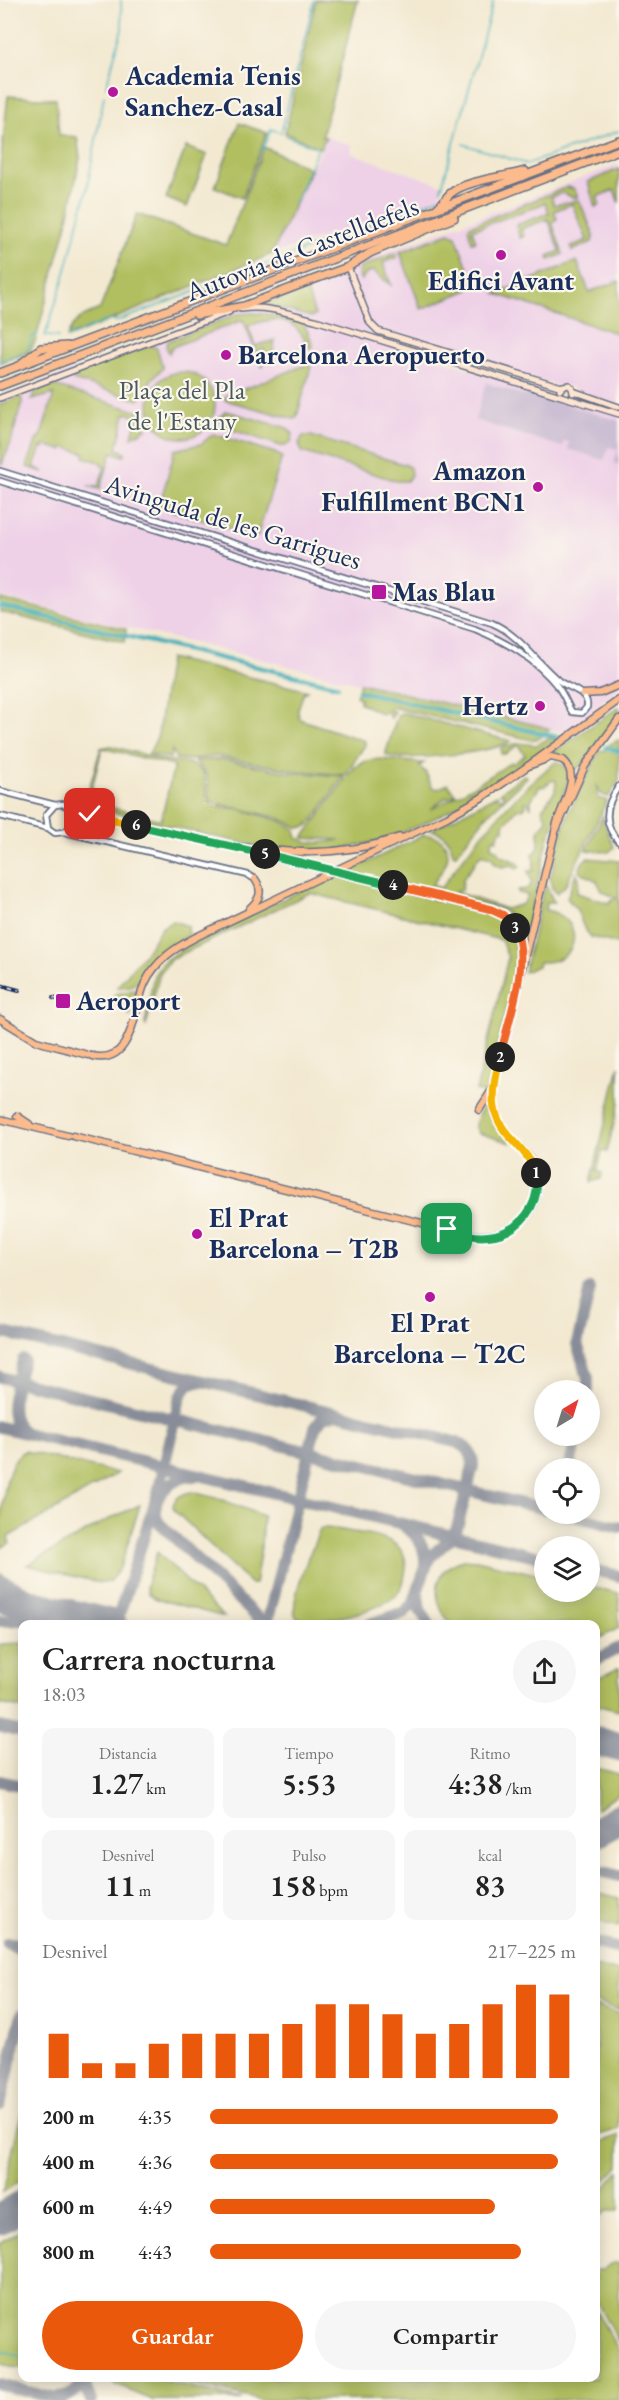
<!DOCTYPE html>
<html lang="es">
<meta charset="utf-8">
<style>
:root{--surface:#fff;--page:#f6f6f6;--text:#222;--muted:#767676;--accent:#ea580c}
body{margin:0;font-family:"EB Garamond",serif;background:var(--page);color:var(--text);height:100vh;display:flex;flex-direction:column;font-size:22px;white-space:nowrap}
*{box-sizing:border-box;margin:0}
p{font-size:20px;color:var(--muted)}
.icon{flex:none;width:33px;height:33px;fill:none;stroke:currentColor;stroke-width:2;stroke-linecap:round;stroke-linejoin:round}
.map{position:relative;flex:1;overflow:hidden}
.details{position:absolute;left:18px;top:1620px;width:582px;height:762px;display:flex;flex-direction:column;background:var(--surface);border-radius:12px;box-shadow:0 3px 15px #0003}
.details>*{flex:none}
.needle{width:39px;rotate:38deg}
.fabs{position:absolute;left:534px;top:1380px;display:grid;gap:12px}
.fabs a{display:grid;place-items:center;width:66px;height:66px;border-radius:50%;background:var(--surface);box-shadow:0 3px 15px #0003;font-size:30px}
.pin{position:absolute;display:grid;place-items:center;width:51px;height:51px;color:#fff;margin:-26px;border-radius:12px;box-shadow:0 3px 9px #0006}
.km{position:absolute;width:30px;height:30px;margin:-15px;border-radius:50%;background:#222;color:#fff;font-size:16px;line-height:30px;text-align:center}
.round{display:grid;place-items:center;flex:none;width:63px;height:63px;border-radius:32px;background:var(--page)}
.overview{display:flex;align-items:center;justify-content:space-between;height:102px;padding:0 24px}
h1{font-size:33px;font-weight:600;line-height:45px}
.figures{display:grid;grid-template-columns:repeat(3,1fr);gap:9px;height:102px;padding:6px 24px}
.figures div{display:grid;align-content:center;border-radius:12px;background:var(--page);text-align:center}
.figures b{font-size:30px;font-weight:600}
.figures small{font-size:16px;font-weight:400}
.figures p{font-size:16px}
.chart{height:168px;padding:12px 24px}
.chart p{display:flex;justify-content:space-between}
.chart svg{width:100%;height:108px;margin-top:6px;stroke:var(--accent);stroke-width:6}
.primary-button{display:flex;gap:12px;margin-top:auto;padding:12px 24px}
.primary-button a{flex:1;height:69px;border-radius:36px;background:var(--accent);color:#fff;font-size:24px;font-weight:600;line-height:69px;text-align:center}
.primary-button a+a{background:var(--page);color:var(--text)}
ul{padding:0 24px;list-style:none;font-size:20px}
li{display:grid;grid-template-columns:96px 72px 1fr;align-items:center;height:45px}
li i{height:15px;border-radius:8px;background:var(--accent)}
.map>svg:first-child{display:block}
.built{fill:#eed0e7}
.industrial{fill:#ccbed3}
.green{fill:#b1bf61;stroke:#667760;stroke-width:1.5;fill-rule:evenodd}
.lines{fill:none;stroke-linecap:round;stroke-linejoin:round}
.stream{stroke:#3dadb9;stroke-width:1.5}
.canal{stroke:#3dadb9;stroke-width:4.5}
.taxiway{stroke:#878c98;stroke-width:12}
.runway{stroke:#878c98;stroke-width:30}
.tertiary-casing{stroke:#677086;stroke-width:8}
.secondary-casing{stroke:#677086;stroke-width:8}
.primary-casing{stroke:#677086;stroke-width:9}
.trunk-casing{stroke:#677086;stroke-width:9}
.motorway-casing{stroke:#677086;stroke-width:10}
.tertiary{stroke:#fff;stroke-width:4.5}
.secondary{stroke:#fde4d1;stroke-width:5}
.primary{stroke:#fbbb8c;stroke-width:6}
.trunk{stroke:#fbbb8c;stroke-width:6}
.motorway{stroke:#fbbb8c;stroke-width:7}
.rail-casing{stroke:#1b2f5e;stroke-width:4}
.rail{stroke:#fbf7ec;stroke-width:1.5;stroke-dasharray:4.5;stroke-linecap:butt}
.primary-bridge-casing{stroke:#677086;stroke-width:9;stroke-linecap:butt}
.primary-bridge{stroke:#fbbb8c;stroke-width:6}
.split-1-casing{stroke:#fff;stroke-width:12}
.split-2-casing{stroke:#fff;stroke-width:12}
.split-3-casing{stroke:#fff;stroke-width:12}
.split-4-casing{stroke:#fff;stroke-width:12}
.split-5-casing{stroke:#fff;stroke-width:12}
.split-6-casing{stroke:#fff;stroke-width:12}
.split-7-casing{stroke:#fff;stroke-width:12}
.split-1{stroke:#22a559;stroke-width:8}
.split-2{stroke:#f5b400;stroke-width:8}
.split-3{stroke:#f0652b;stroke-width:8}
.split-4{stroke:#f0652b;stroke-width:8}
.split-5{stroke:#22a559;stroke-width:8}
.split-6{stroke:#22a559;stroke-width:8}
.split-7{stroke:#f5b400;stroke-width:8}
.poi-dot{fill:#b5179e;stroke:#fbf7ec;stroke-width:2}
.labels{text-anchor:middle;stroke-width:4.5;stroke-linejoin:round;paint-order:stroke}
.poi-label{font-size:27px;font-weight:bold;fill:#1b2f5e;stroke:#fbf7ec;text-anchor:start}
.street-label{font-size:27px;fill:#1b2f5e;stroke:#fbf7ec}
.park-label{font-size:27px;fill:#485a5f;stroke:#fbf7ec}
</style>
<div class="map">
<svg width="619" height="2400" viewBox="0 0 619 2400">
<rect width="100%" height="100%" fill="#fbf7ec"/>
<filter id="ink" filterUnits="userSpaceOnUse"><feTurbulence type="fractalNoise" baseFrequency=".0167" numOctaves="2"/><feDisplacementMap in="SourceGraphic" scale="12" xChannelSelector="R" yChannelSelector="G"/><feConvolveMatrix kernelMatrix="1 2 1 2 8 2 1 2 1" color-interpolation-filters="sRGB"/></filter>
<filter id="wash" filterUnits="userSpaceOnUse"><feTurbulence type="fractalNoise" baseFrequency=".008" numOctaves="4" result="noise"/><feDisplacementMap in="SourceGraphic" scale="24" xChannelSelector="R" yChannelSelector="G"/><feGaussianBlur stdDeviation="1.35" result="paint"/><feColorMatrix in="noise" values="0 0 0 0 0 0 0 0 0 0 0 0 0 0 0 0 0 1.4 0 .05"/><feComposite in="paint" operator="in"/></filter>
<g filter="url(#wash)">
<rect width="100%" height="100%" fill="#f3e9d1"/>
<!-- built -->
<path class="built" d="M326,137L352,145L351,153L442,185L440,198L272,254Z
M619,164V405L577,391L571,386L562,387L376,330L372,338L557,397L567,402L601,408L619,415V687L568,733L0,597V398Z"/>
<!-- industrial -->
<path class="industrial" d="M486,383L526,396L529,393L619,421V465L614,463L618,449L609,447L604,460L568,449L569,442L564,441L562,447L475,420Z"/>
<!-- green -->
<path class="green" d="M316,0H358L322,136L326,137L320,148L285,133Z
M8,96L56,99L59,135L77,137L80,158L67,223L35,342L30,352L0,363V168Z
M239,123L267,133L242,198L215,187Z
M186,147L207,155L187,207L166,198Z
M264,147L311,169L272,254L67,338C72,320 84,315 100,309L137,214L226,245Z
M619,169V203L614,190L597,197L600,205L595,207L588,182Z
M567,187L574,189L578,197L574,198L563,193L551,197L554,205L579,200L594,235L592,242L572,251L571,247L587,240L572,204L554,211L557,219L552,222L563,254L549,260L548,256L560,251L548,219L521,229L524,236L520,238L516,225L549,213L545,203L472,230L476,241L472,242L468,229L470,226Z
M449,233L456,236L474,284L468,290L421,309L400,252Z
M396,253L397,257L383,263L391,285L373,271L368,272L361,280L358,272L361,267Z
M577,261L589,292L619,281V334L496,294Z
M306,288L315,315L311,317L263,304Z
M252,313C265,314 293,316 303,324C308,329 310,339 313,346L309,348C295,316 278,315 248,326L255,346L275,340L271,363L269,362L264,349L258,351L264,366L262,367L243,320L172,347L169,353L166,346L168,341L237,314Z
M150,345L157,348L163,368L152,379L139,400L73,380L74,375L77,372Z
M308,364L311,367L297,416L294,419L225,400L226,396Z
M149 405a33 33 0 1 1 66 0a33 33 0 1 1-66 0Z
M51,385L140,412L146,429L132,437L137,418L130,414H125L117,449L125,452L124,456L112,452L100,489L88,486L98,487L105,467L101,465L102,463L84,457L85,453L64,447L62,450L45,445L44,448L41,447L34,467L44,472L27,467L37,439H40L54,394L31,400L35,392Z
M21,396L22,402L10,445L1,466L0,404Z
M226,411L287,428L293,434L291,442L285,446H281L224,427L219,421L220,417Z
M213,434L275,453L282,457L257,537L159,507L175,450L201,444Z
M303,436H311L406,465L410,468L411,475L407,481H397L302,452L299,443Z
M0,599L126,629L125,642L0,612Z
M169,658L308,691L304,692L298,709L299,719L365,741V745L345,775L292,770L216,756L191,760L176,759L172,750L170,758L149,754L158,735Z
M360,683L540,726L550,729L539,738L532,740L391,707L390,710L395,712L391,718L387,711L382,714L360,703V698L356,696Z
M619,707V716L579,768L574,769L566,759L551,754Z
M402,713L408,714L511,741C489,754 418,759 392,757L386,755V752L397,717Z
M549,738L557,740C491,786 422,838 339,849C287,855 236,842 186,830C149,821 112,812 75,803L70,800L71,796L83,802L89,798V802L161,820L174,766L102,748L91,792H88L101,748L111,746L164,760L188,763L197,767L204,774L207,797L213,806L239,809L281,821L296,830V837C307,845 327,843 340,840L303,838L350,772C369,750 399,763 424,763L419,766L426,773L432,787L438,789L448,784L456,795L445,798L431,809C459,795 486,780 511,762L513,764L525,755L518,745L505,754H501V748L518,743L537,745Z
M619,740V781L608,797L601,794L596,784L598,798L607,801L565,886L557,893L552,888L550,878L567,816L600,750L605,751L610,744Z
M221,759L287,772L344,776L313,820L307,826L299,828L279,818L212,802L209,796L207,775L195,761Z
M557,761L567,768L569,777L548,840L523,943C521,927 513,915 498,908L348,872L423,835C431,835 438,835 444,843C455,858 440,872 432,885L441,888C475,841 511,797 557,761ZM553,780L556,781L555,791L542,809L547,819C545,824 540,827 539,832C537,842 543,847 532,855L534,861L533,871H528L532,883L527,889L518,890V893L528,895L523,904L506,909L455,892L462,889L463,879L481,854L493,858L494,863L502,867L512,865L517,869L520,866L517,862L501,856L498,850L491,847L493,839L497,840L500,830H504V824L518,808L523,809L526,806L524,802H527L531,807V800L540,786L543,787Z
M524,775L527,777L486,816L455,855L453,854C451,842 444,832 431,830L497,795L500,799L504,796L502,793L499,794L502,791Z
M603,816L605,826L614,847L609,852L586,850Z
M587,858L619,861V944L591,937L584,928L577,910L567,898L576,873L579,878L577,893L608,903L616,898L602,891L597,881L579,871L582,863Z
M333,875L494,914L507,920L512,926L517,950L506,1011L486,1093L476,1091L508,958L501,940L310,893L171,959L160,973L146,1026L145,1024L154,975L164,961L186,946Z
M545,884L554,902H547L545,910C585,916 583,964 539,962L538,966L524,972Z
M173,921L188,926L189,935C180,942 169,947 161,955C146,969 142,989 117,987L149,948L161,928Z
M135,990L138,992L130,1015L113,998L115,994Z
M619,1066V1103L607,1152L602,1151L597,1171L602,1173L601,1179L591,1182Z
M489,1101C490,1118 499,1132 511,1143L479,1133L475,1126L479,1113Z
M25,1451L118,1473L8,1537L10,1543L1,1548C0,1527 2,1459 25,1451Z
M192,1492L220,1499L263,1516L261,1547L255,1584H251L174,1510L173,1505C176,1497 183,1493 192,1492Z
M140,1505L120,1568L110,1582L101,1583L27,1565L107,1520Z
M321,1528C331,1528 343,1530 353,1532C378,1535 412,1541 405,1574C404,1582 402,1589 396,1595C382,1610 314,1628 296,1617C288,1602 313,1545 321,1528Z
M157,1552L224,1617L157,1599L148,1594L146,1586Z
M477,1560L544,1576V1592H590V1587L619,1593V1628L596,1640V1624H452C425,1599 436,1555 477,1560Z
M22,1643V1708L0,1704V1644Z
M619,1668V1711L596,1705V1679Z
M596,1768L619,1774V1794L596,1809Z
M596,1892L619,1898V1927L596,1921Z
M596,1966L619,1972V2010L596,2002Z
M596,2006L619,2014V2129L596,2136Z
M22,2110V2179L3,2192Z
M619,2135V2166L596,2189V2144Z
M619,2171V2211H607L596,2219V2198Z
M22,2230V2368L12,2367L0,2362V2244Z
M610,2264H619V2343L596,2300V2270H603Z
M596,2310L619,2352V2400H260L167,2378H596Z
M115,2378H149L242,2400H153L115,2385Z"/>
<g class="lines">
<!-- stream -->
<path class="stream" d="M106,87L122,29L121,0
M286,136L318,148L294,204
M463,144L527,164L619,131
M262,151L271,129L281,133L314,0
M441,190L493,2
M59,337L45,336L63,281L86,194L104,96
M67,337L109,320L118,321L439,198
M0,361L28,350L32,337L38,334
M0,2351L22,2357"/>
<!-- canal -->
<path class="canal" d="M0,606L338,686
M359,691L557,737
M606,747L619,751"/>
<!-- taxiway -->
<path class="taxiway" d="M0,1332L451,1441C465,1444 473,1451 473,1466L457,1528L451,1538L429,1558L413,1604L403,1613L370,1624
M23,1360C18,1383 0,1418 26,1433
M0,1377L544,1509
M588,1390V1378L577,1344L590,1289
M0,1427L544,1558
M569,1468L577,1436
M194,1476C170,1477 148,1498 158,1522L264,1624
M565,1514L619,1527
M405,1527C419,1536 426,1549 425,1565
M590,1569L619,1576
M0,1579L57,1608L113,1624
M418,1594L420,1610L429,1624
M0,1621L43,1619L83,1621
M116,1624L158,1493L180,1397L188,1385L201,1381
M267,1624L315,1428L323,1417L335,1414
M596,1660L619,1648
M0,1727L22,1732
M596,1739L619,1746
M0,1781L22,1786
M596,1870L619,1876
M596,1943L619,1949
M22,1944L7,1943L22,1951
M0,2106L22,2014
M85,2379L86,2389L91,2400
M0,2385L62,2400
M55,2398C70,2398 79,2391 85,2378"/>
<!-- runway -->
<path class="runway" d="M0,1597L112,1624
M596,1741L619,1747
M596,1833L619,1818
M0,2220L22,2205"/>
</g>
</g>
<g filter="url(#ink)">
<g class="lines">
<defs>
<path id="tertiary" d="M0,471L492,623C520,635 536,662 559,681C570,689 589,692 587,707L582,713L572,712C567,704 564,695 558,687C535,659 509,643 475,629L0,481
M619,786C605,805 602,824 619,842
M0,791L55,805L63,804L70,809L219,844
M0,816L48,828L55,833L64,832L248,875L255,879
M48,828L46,815L55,805
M64,832C72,828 75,818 70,809"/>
<path id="secondary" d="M348,267L370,323L378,331L562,387
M241,309C267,305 290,314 315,320L619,414
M560,390L563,386L569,385L572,388L573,393
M573,391L619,407
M0,398L229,312"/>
<path id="primary" d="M219,844C285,853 335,859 400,837
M258,853L296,862
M359,877L498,912C519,924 517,941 521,961
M249,909C259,900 264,892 255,879
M0,1019L36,1041L88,1055
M92,1056C134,1066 133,1009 145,983C156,960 175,948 196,937L447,817L481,798L528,766L551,757L563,760C584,778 557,810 555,832L492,1092C492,1104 493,1114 499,1124C505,1135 516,1142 524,1151C543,1172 542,1204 520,1222C493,1244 466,1234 436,1226
M479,1110L492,1090
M17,1116L29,1124
M0,1119L68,1136
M73,1136L430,1225"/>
<path id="trunk" d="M583,694L600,693L619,685
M528,766L619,700
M555,832L585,766L619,719"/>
<path id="motorway" d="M438,207C443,203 446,197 451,193C467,180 505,177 525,171
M197,315L244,306L315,279L348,267L370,253L454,218
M23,362L41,348L67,346
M0,373L619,140
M0,386L619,150"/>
</defs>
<!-- tertiary casing -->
<use href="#tertiary" class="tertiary-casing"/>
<!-- secondary casing -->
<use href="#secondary" class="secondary-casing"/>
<!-- primary casing -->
<use href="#primary" class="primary-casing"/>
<!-- trunk casing -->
<use href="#trunk" class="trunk-casing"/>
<!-- motorway casing -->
<use href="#motorway" class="motorway-casing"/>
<!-- tertiary -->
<use href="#tertiary" class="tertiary"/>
<!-- secondary -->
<use href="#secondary" class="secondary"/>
<!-- primary -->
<use href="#primary" class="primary"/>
<!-- trunk -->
<use href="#trunk" class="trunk"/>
<!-- motorway -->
<use href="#motorway" class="motorway"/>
<defs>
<path id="rail" d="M0,985L19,990
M53,998L57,999"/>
</defs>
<!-- rail casing -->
<use href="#rail" class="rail-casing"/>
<!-- rail -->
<use href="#rail" class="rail"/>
<defs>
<path id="primary-bridge" d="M296,862L359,877"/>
</defs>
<!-- primary-bridge casing -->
<use href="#primary-bridge" class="primary-bridge-casing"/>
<!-- primary-bridge -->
<use href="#primary-bridge" class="primary-bridge"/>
</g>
</g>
<g class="lines" filter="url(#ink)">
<defs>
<path id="split-1" d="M447,1229C461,1233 474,1238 488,1236C520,1233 542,1204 536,1173"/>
<path id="split-2" d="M500,1057C493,1088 486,1114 512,1139C522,1150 531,1159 536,1173"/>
<path id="split-3" d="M500,1057C508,1020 531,963 515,928"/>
<path id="split-4" d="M393,885L490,909L503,915L515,928"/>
<path id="split-5" d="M265,854L393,885"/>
<path id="split-6" d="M136,825L265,854"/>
<path id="split-7" d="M90,814L136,825"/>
</defs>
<!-- split-1 casing -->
<use href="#split-1" class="split-1-casing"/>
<!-- split-2 casing -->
<use href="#split-2" class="split-2-casing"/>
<!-- split-3 casing -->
<use href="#split-3" class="split-3-casing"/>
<!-- split-4 casing -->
<use href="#split-4" class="split-4-casing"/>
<!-- split-5 casing -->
<use href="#split-5" class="split-5-casing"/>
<!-- split-6 casing -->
<use href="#split-6" class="split-6-casing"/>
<!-- split-7 casing -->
<use href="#split-7" class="split-7-casing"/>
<!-- split-1 -->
<use href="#split-1" class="split-1"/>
<!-- split-2 -->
<use href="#split-2" class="split-2"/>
<!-- split-3 -->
<use href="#split-3" class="split-3"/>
<!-- split-4 -->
<use href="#split-4" class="split-4"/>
<!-- split-5 -->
<use href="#split-5" class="split-5"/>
<!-- split-6 -->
<use href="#split-6" class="split-6"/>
<!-- split-7 -->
<use href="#split-7" class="split-7"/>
</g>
<!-- markers -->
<g class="poi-dot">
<circle cx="113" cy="92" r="6"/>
<circle cx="501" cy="255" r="6"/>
<circle cx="226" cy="355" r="6"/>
<circle cx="538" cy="487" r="6"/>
<rect x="371" y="584" width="16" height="16" rx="3"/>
<circle cx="540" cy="706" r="6"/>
<rect x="55" y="993" width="16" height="16" rx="3"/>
<circle cx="197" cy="1234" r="6"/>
<circle cx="430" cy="1297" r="6"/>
</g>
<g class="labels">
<!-- poi labels -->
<g class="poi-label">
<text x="125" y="85">Academia Tenis<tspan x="125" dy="31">Sanchez-Casal</tspan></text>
<text x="501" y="290" text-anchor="middle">Edifici Avant</text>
<text x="238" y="364">Barcelona Aeropuerto</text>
<text x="526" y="480" text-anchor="end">Amazon<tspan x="526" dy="31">Fulfillment BCN1</tspan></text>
<text x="392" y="601">Mas Blau</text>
<text x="528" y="715" text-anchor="end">Hertz</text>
<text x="76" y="1010">Aeroport</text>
<text x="209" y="1227">El Prat<tspan x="209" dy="31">Barcelona – T2B</tspan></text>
<text x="430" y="1332" text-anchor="middle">El Prat<tspan x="430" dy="31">Barcelona – T2C</tspan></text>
</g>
<!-- street labels -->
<g class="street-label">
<text transform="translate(302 249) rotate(-21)" y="9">Autovia de Castelldefels</text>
<text transform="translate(233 522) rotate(17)" y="9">Avinguda de les Garrigues</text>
</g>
<!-- park labels -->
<g class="park-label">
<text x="182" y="399">Plaça del Pla<tspan x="182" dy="31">de l'Estany</tspan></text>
</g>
</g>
</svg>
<div class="fabs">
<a><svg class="needle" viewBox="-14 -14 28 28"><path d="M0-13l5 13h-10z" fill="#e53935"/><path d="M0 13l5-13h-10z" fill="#767676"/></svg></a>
<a><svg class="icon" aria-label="locate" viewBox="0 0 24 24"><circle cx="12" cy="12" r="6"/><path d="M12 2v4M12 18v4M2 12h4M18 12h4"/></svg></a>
<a><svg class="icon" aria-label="layers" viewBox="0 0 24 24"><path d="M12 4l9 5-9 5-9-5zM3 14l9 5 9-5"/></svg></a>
</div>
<div class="pin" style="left:447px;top:1229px;background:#1e9e55"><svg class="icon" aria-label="arrive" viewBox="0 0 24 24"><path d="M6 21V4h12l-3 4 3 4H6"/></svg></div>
<div class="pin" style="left:90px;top:814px;background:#d93025"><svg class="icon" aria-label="check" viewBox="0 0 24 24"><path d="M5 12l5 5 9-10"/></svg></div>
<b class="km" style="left:536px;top:1173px">1</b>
<b class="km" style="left:500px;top:1057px">2</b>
<b class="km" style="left:515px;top:928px">3</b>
<b class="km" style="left:393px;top:885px">4</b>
<b class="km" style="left:265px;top:854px">5</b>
<b class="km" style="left:136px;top:825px">6</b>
<section class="details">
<div class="overview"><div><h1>Carrera nocturna</h1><p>18:03</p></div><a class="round"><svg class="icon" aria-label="share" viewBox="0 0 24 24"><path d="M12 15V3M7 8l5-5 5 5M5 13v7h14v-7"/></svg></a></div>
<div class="figures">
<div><p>Distancia</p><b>1.27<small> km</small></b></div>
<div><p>Tiempo</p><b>5:53</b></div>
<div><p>Ritmo</p><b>4:38<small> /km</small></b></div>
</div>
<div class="figures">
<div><p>Desnivel</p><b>11<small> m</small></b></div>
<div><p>Pulso</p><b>158<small> bpm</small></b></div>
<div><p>kcal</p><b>83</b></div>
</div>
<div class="chart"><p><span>Desnivel</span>217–225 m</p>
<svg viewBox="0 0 160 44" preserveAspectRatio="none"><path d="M5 44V26M15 44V38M25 44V38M35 44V30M45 44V26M55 44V26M65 44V26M75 44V22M85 44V14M95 44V14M105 44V18M115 44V26M125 44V22M135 44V14M145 44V6M155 44V10"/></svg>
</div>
<ul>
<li><b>200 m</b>4:35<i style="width:95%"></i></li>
<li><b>400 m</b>4:36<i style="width:95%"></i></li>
<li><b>600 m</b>4:49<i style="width:78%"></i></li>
<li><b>800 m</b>4:43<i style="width:85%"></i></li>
</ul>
<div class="primary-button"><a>Guardar</a><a>Compartir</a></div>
</section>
</div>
